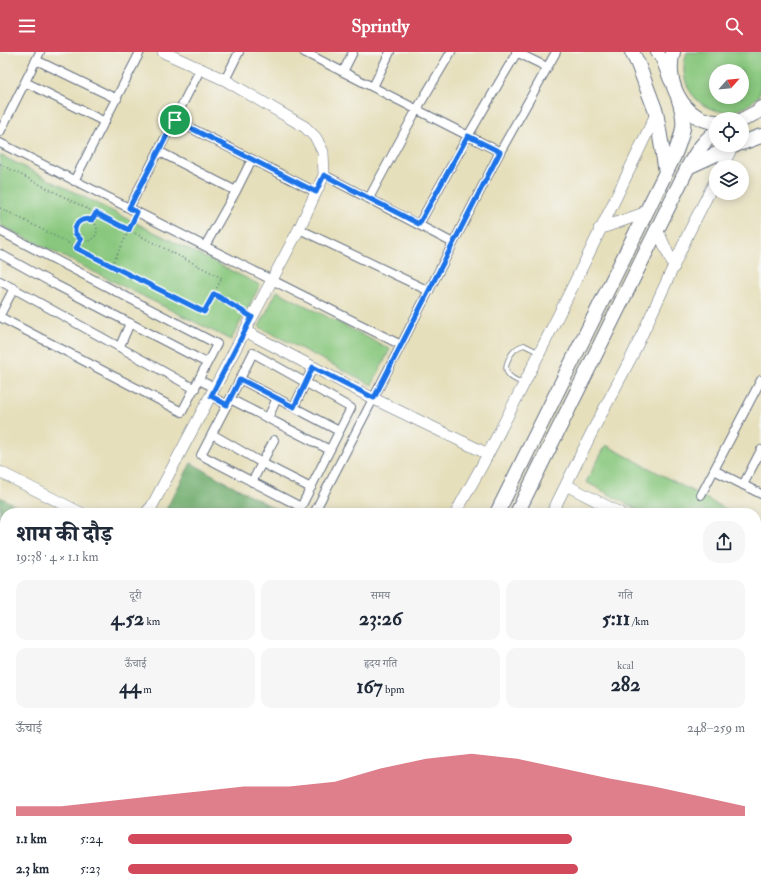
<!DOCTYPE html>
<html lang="hi">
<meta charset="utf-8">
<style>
:root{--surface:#fff;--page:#f6f6f7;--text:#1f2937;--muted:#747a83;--accent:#d1495b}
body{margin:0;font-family:"IM FELL Double Pica","Noto Serif Devanagari",serif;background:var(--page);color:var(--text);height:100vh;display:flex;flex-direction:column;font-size:15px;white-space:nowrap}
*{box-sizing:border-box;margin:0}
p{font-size:13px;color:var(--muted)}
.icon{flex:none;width:22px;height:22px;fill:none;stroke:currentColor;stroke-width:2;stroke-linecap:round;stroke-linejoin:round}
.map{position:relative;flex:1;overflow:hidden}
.details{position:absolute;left:0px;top:456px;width:761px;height:384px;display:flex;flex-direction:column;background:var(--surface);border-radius:16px 16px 0 0;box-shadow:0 2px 10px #0003}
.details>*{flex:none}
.needle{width:26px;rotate:63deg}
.fabs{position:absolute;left:709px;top:12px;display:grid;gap:8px}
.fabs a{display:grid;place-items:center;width:40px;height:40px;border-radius:50%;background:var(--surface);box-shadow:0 2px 10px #0003;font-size:20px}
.pin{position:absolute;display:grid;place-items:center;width:34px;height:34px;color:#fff;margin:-17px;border:2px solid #fff;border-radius:50%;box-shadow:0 1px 4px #0007}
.round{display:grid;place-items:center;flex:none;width:42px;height:42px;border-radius:16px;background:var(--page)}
.summary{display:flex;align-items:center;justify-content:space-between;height:68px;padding:0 16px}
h1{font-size:22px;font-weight:800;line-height:30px}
.figures{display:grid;grid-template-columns:repeat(3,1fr);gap:6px;height:68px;padding:4px 16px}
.figures div{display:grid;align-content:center;border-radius:10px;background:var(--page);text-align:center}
.figures b{font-size:20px;font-weight:800}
.figures small{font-size:11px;font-weight:400}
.figures p{font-size:11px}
.chart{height:112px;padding:8px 16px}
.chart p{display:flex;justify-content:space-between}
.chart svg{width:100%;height:72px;margin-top:4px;fill:var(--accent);opacity:.7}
ul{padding:0 16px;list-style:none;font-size:13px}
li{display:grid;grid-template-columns:64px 48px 1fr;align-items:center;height:30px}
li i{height:10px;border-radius:5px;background:var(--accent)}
header{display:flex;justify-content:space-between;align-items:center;height:52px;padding:0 16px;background:var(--accent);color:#fff;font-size:18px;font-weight:800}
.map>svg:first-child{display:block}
.built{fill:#f7d1c8}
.green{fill:#88c77d;stroke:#527b6e;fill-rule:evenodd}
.forest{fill:#6eac6c;stroke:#446e65}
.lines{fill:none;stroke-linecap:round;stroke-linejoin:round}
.lane-casing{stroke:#626d7f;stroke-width:5.5}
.street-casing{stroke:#626d7f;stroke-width:10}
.secondary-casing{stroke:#626d7f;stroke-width:12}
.primary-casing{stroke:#626d7f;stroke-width:14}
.highway-casing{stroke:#626d7f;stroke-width:16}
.path{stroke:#626d7f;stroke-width:1.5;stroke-dasharray:1 3;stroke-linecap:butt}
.lane{stroke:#fff;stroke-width:4}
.street{stroke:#fff;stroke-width:8}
.secondary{stroke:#fff;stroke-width:11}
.primary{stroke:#fff;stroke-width:12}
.highway{stroke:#fff;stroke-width:14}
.route-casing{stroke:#fff;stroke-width:8}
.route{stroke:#1a73e8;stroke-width:5}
</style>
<header><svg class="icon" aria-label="menu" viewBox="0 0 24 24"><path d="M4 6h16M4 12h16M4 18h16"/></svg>Sprintly<svg class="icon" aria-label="search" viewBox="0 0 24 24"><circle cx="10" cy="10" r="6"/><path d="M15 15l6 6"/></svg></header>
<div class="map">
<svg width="761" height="840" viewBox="0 0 761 840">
<rect width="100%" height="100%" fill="#f6f6f2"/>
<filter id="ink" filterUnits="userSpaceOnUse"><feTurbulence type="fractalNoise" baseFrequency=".025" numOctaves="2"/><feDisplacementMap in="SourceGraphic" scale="8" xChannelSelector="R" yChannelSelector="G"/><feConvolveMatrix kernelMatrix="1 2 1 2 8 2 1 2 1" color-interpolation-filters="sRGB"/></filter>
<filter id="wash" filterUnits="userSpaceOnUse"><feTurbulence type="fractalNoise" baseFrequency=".012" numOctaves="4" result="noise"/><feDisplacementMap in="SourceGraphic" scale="16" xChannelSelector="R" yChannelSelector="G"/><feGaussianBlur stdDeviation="0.9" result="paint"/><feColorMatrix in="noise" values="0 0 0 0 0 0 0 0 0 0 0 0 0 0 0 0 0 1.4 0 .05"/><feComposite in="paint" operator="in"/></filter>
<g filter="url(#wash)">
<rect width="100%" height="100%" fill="#e6dfbb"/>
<!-- built -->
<path class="built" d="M512,835H680L678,840H510Z"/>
<!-- green -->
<path class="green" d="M687,0H761L760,42C728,82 670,48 687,0ZM716,19H742V45H716Z
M0,103L260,233L231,288L0,173Z
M277,239L390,297L372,333L259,275Z
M606,393L733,461H644L586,430Z
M756,474L761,476V523L756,520Z"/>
<!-- forest -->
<path class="forest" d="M191,411L283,461H164Z
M0,445L30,461H5V762L0,759Z
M141,835H230L227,840H151Z"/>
</g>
<g filter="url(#ink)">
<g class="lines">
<defs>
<path id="lane" d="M523,331C518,329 512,327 509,323C502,316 510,302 516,297C518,295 521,294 524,293L538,300"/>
<path id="street" d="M304,0L500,100
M516,0L547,15
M36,8L117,47
M343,20L353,0
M225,28L239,0
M25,30L105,70
M373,35L390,0
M175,68L316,140
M0,80L40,0
M0,91L401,293L314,461
M158,99L236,139
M324,123L453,191
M74,129L140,0
M369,146L417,57L451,0
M129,156L201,16
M419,172L468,84L517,0
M299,177L429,239
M0,179L217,292L182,360L0,265
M205,194L236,139L252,107
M0,202L56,233L207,311
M0,229L195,337
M0,263L14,236
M401,293L500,100L556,0
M120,294L130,271
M240,327L339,379
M199,328L215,336
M211,344L227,353L253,301L351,356L301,455L201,403L227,353
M230,347L330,398
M294,355L313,315
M268,366L277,346
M212,382L262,411L311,436
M714,418L761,442
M252,430L274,388
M743,433L761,398
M701,443L761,328
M756,625L761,615
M500,840L502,835
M685,840L687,835"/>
<path id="secondary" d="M722,115L733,94
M599,177L647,160
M657,177L674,215
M245,279L374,347L488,402
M0,420L81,461
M566,433L620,461
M146,461L152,454L299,177L324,123L323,100L316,86L305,75L225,28L163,0
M456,461C466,441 478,422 488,402C546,290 602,176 656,62
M552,461L594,376L632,304L666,231L689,180L716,127
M756,532L761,534
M0,781L5,783
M756,784L761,775
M0,798L5,801
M70,835L80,840
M104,835L113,840
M752,835L753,840
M361,840L363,835"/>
<path id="primary" d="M657,0L662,7L670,28"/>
<path id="highway" d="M632,0L638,12L656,60L666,120
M673,0C664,30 683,68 716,70
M742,68L757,60L761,56
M742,91L761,84
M688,115L736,93
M497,461L674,104C684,79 687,71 678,45
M517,461L688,115C696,101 703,89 716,80
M307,840L310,835
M330,840L333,835"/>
</defs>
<!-- lane casing -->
<use href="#lane" class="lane-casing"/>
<!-- street casing -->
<use href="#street" class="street-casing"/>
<!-- secondary casing -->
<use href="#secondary" class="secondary-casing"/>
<!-- primary casing -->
<use href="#primary" class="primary-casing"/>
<!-- highway casing -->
<use href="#highway" class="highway-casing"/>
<!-- path -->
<path class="path" d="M0,112L222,226L204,260L0,156
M75 178a11 11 0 1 1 22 0a11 11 0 1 1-22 0Z
M92,168L96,161
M77,195L81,188
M112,213L134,168
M214,242L245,260"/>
<!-- lane -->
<use href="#lane" class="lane"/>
<!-- street -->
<use href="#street" class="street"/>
<!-- secondary -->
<use href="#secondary" class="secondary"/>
<!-- primary -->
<use href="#primary" class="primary"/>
<!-- highway -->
<use href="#highway" class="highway"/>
</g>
</g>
<g class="lines" filter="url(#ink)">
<defs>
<path id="route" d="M175,68L316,140L324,123L419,172L468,84L500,100L374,346L313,315L294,355L240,327L227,353L211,344L252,265L214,242L204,260L76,196L81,188L75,181C74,171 82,165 92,168L96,161L129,178L137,160L129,156Z"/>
</defs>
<!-- route casing -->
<use href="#route" class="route-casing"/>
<!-- route -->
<use href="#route" class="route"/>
</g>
</svg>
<div class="fabs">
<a><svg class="needle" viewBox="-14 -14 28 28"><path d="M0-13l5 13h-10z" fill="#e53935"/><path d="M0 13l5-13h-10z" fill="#747a83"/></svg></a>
<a><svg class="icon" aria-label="locate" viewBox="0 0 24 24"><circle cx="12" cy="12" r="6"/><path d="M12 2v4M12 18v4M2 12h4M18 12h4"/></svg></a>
<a><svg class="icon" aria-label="layers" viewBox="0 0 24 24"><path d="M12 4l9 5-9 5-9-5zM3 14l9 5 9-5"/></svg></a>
</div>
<div class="pin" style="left:175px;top:68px;background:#1e9e55"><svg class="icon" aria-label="arrive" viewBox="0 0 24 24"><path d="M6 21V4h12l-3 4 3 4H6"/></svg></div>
<section class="details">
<div class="summary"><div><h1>शाम की दौड़</h1><p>19:38 · 4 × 1.1 km</p></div><a class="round"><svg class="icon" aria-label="share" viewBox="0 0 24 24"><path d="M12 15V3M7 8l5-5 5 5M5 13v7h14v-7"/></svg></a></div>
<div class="figures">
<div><p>दूरी</p><b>4.52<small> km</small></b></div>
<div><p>समय</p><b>23:26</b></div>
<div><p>गति</p><b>5:11<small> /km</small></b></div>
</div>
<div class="figures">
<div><p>ऊँचाई</p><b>44<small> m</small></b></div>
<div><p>हृदय गति</p><b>167<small> bpm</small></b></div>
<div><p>kcal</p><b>282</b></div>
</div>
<div class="chart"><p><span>ऊँचाई</span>248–259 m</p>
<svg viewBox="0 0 160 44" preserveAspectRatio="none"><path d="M0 44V38L10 38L20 35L30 32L40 29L50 26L60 26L70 23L80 15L90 9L100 6L110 9L120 15L130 21L140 26L150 32L160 38V44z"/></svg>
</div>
<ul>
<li><b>1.1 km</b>5:24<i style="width:72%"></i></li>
<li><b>2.3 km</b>5:23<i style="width:73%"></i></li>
</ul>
</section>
</div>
